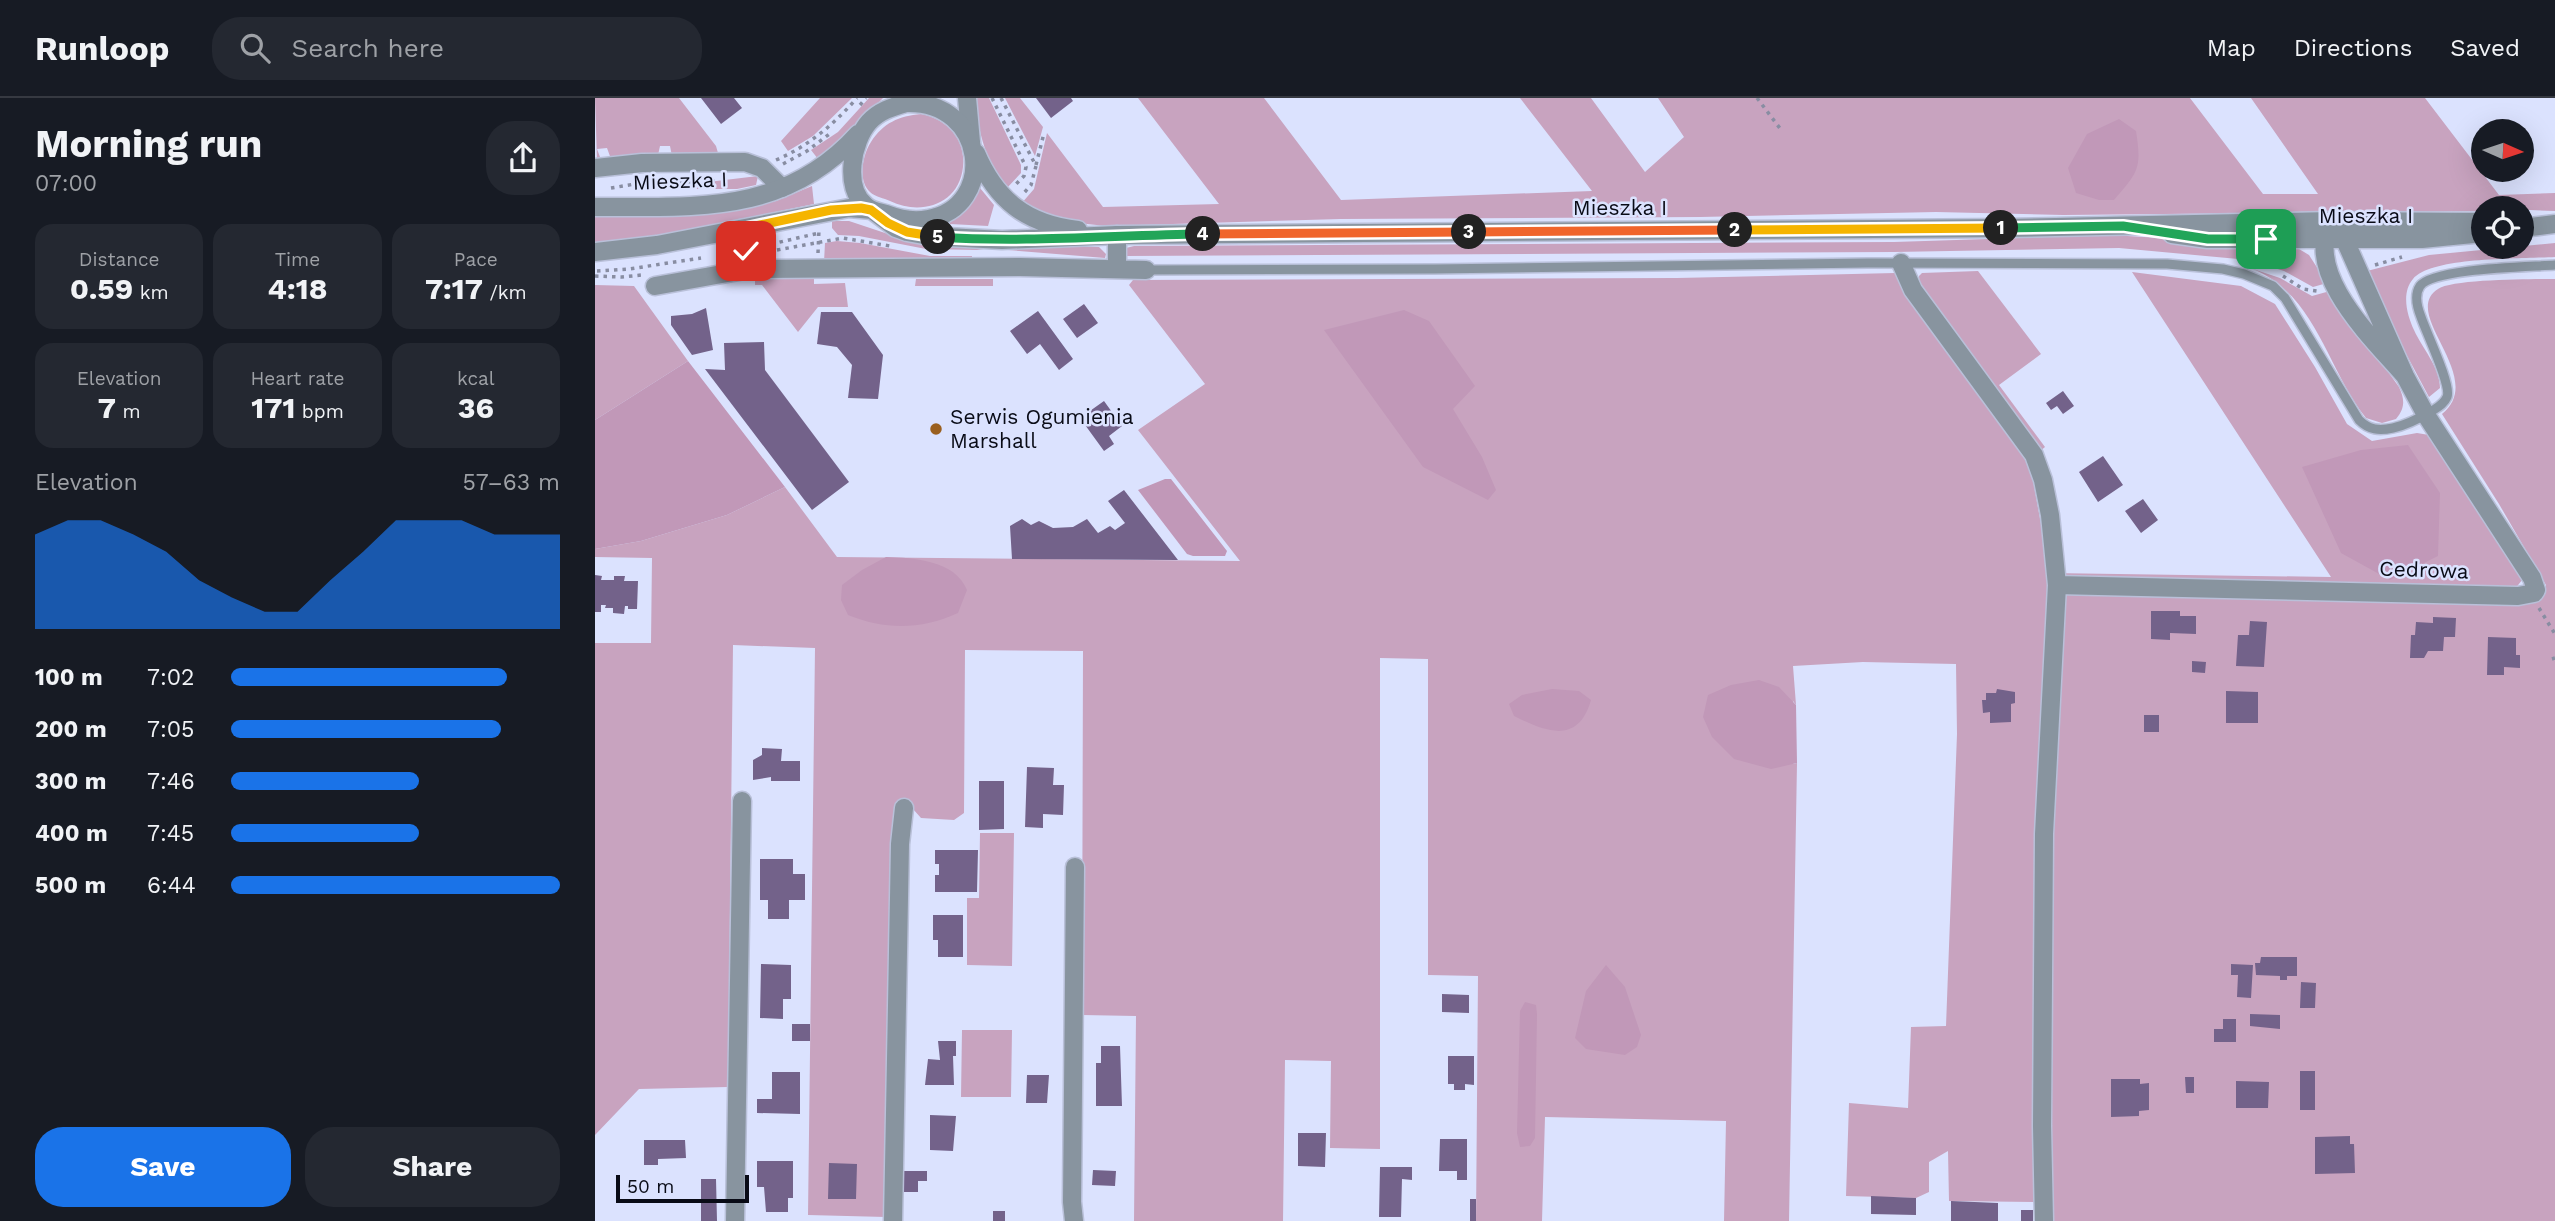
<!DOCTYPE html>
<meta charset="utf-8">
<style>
:root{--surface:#171b24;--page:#242831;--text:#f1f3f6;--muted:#9ea1a6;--line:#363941;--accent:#1a73e8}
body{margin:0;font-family:"Work Sans",sans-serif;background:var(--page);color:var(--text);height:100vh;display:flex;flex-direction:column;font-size:26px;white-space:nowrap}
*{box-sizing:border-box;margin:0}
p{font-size:23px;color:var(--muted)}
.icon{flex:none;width:38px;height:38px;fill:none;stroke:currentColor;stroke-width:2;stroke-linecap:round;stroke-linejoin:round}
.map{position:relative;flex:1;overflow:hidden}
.drawer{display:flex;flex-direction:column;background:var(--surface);width:595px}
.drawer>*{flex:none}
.needle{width:46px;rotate:93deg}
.fabs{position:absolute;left:1876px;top:21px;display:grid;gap:14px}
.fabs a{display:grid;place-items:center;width:63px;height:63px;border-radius:50%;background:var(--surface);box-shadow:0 7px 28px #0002;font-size:35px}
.scale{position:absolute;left:21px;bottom:18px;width:133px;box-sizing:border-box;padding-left:7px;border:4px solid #090b16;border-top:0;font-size:19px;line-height:24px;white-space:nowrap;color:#090b16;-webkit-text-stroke:5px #dbe2fe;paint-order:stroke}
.pin{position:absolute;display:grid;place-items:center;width:60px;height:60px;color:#fff;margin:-30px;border-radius:14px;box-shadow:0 4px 10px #0006}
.km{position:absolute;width:35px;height:35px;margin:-18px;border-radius:50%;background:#222;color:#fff;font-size:19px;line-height:35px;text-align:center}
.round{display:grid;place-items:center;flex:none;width:74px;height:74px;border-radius:28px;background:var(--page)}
.summary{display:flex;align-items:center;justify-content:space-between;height:119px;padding:0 35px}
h1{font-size:38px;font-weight:700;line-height:52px}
.stats{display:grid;grid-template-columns:repeat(3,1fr);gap:10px;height:119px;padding:7px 35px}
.stats div{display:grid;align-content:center;border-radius:18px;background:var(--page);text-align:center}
.stats b{font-size:30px;font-weight:700}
.stats small{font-size:19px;font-weight:400}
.stats p{font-size:19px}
.chart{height:196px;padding:14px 35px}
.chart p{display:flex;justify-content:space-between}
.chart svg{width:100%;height:126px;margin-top:7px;fill:var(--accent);opacity:.7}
.primary-button{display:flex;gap:14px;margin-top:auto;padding:14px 35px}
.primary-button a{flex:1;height:80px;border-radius:28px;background:var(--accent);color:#fff;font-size:28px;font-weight:700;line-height:80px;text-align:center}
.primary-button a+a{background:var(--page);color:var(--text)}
ul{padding:0 35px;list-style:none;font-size:23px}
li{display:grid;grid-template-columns:112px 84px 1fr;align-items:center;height:52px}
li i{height:18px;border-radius:9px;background:var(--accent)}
header{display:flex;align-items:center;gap:42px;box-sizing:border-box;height:98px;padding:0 35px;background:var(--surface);border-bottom:2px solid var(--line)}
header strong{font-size:33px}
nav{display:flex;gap:38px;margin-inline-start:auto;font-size:24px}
.search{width:490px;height:63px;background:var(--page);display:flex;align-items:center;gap:18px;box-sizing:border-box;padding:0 24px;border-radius:28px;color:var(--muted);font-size:26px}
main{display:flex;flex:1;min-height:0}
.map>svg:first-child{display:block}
.green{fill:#c8a3bf}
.forest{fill:#c198b8}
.building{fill:#73628a}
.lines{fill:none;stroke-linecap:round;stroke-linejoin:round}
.service-casing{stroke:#b9c0d9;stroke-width:12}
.minor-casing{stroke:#b9c0d9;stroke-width:21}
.tertiary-casing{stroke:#b9c0d9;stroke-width:21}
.path{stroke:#888da2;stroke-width:3.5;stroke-dasharray:3.5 5;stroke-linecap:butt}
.service{stroke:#88949f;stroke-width:9}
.minor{stroke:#88949f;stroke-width:18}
.tertiary{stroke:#88949f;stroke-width:18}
.split-1-casing{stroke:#fff;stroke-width:14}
.split-2-casing{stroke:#fff;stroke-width:14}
.split-3-casing{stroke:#fff;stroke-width:14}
.split-4-casing{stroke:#fff;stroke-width:14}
.split-5-casing{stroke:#fff;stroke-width:14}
.split-6-casing{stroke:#fff;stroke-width:14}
.split-1{stroke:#22a559;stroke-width:9}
.split-2{stroke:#f5b400;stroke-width:9}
.split-3{stroke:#f0652b;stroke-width:9}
.split-4{stroke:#f0652b;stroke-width:9}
.split-5{stroke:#22a559;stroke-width:9}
.split-6{stroke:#f5b400;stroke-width:9}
.poi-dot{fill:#9a5f1f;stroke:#dbe2fe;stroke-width:2.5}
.labels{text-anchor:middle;stroke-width:5;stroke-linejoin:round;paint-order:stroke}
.street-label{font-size:21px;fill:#090b16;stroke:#dbe2fe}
.poi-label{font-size:21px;fill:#090b16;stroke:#dbe2fe;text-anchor:start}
</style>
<header>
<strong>Runloop</strong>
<div class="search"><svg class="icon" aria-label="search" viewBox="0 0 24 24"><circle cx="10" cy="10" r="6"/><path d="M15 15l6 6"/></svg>Search here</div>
<nav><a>Map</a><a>Directions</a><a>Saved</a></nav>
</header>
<main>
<section class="drawer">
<div class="summary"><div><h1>Morning run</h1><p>07:00</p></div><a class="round"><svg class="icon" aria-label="share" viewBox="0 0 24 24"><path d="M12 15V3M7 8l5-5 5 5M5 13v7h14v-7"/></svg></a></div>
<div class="stats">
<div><p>Distance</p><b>0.59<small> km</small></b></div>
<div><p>Time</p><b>4:18</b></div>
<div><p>Pace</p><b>7:17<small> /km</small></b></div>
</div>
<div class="stats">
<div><p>Elevation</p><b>7<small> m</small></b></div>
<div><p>Heart rate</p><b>171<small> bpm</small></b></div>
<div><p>kcal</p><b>36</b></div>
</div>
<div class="chart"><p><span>Elevation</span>57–63 m</p>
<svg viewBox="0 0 160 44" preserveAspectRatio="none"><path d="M0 44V11L10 6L20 6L30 11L40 17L50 27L60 33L70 38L80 38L90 27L100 17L110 6L120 6L130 6L140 11L150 11L160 11V44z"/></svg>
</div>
<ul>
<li><b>100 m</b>7:02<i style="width:84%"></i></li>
<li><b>200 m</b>7:05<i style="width:82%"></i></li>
<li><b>300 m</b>7:46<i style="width:57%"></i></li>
<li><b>400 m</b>7:45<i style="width:57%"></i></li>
<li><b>500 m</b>6:44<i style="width:100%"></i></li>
</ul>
<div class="primary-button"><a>Save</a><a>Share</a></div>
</section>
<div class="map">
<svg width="1960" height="1123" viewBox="0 0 1960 1123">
<rect width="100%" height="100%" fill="#dbe2fe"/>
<!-- green -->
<path class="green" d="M0,0H84L121,48L123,55L120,58H77L75,48H65L63,57L16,61L12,50L2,51L5,59L2,63Z
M225,0H257L218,38L193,53L186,43Z
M274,0H288L253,36L223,61L216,52L243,34Z
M380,0H394L426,67V75L411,91C389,55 385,42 380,0Z
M410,0H425L448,29L440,58Z
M543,0H669L746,102L997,93L925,0H996L1050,74L1089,39L1063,0H1595L1668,96H1723L1656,0H1830L1904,97L1960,95V113L1888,110V113L1468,117L1341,114L1105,119L746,121L511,128L464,123L426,106L439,91L452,35L508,109L624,106Z
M326,16C352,21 371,41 368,69C364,107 325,118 295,103C289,100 280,99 275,94C262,82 268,56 276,44C288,25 304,18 326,16Z
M163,78L161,87L142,91H88V87Z
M217,88L219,106L78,135L0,145V118L127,115L181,103Z
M385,90L399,107L393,128L355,126V121L367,114Z
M237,123H254L314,143L392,147L389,151L382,152L331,151L264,138L243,137L237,130Z
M1516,137L1699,148L1714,157L1732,185L1718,189L1689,173L1654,162L1524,150L1299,154L529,158L531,150L539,148L1299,144Z
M242,143L265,145L335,158H377V163L229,164L230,145Z
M1960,145V159C1930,161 1837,158 1818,181C1806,195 1812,217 1819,232C1827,250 1845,269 1845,290L1834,299L1809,252L1772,173L1834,157Z
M412,147L504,149L511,156L510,160L413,152Z
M1658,171L1685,180L1717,198L1735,193L1804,289C1810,302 1810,310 1801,321L1787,325L1771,320C1732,271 1721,197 1658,171Z
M1383,173L1446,256L1404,287L1450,349L1444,354L1325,191L1324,178L1327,175Z
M1537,174L1646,188L1680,206L1720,269L1752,326L1777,343L1822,335L1834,337L1894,427L1927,482L1920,491L1943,501L1949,496L1951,487L1904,406L1847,316C1893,279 1804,216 1843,191C1857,181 1939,181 1960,181V1123H1457L1442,1104L1354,1103L1353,1053L1334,1064V1094L1321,1100L1251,1098L1254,1005L1313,1010L1316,929L1351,928L1362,636L1361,566L1268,564L1198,568L1201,607L1198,603V666L1202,665L1194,1123H1129L1131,1023L950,1019L947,1123H881L883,878L833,877V561L785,560V1051L735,1050L736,963L690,962L688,1123H539L541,918L487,917L488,553L370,552L369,715L359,722L326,720L318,711L303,710L291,1119L213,1117L220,550L138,547L133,989L44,991L0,1037V545H56L57,460L0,459V451L46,443L132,417L190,389L242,459L645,463L543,332L610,286L534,187L538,182L1082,180L1300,175L1435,366L1455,475L1736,479Z
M219,178V186L250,185L253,209H223L203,234L167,187H160V179Z
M321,181H398V188H320Z
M0,187L39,188L93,263L0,322Z
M385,735H419L417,868L372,867V800H384Z
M367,932H417L416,999H366Z"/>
<!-- forest -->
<path class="forest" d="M1524,21L1541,33C1547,71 1543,74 1519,102H1504L1481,95L1473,70L1492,36Z
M809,212L834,223L880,288L858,311L887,359L901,392L893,402L828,369L729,232Z
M93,263L190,389L132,417L46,443L0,451V322Z
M1813,347L1845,395L1843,458L1795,482L1746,455L1707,369L1766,352Z
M570,381H576L632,453L630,458H598L592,456L543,392Z
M291,459C319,460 360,462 372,492L363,515C326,532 290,532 253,517L246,502L247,487L267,472Z
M1164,582L1184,589L1201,607L1202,665L1176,671L1139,661L1117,639L1108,619L1113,597L1136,587Z
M957,591L984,593L996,602C983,647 951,634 919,618L914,606L927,597Z
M1011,867L1030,889L1046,937L1042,949L1030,957L991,951L980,940L991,893Z
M930,904L941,907L942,916L940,1040L935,1048L925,1049L922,1035L925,913Z"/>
<!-- building -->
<path class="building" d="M106,0H139L147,10L126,26Z
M441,0H476L478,3L456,20Z
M489,206L503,225L482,240L468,221Z
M111,210L118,252L97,257L76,227V218L97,216Z
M443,213L478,261L464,272L445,246L432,256L415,233Z
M226,214H257L288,257L283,301L253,300L257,267L242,249L222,246Z
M169,244L170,272L254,384L217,412L110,271L130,272L129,245Z
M1468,293L1479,308L1468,316L1462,308L1456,312L1451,305Z
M509,303L527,328L514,338L519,346L509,353L485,320Z
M1508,358L1528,387L1503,404L1484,374Z
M529,392L583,462L417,461L415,428L427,421L436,427L444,423L458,430L478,429L492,421L503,435L515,428L520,432L530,425L513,403Z
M1548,401L1563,422L1546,435L1530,413Z
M0,477L7,478L6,482H19V478H30L29,483H43L42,511H33V508H30L29,516L18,515V510H10L11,507H6V514H0Z
M1556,513H1585V518H1601V536L1575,535V542L1556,541Z
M1838,519L1861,520L1860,539H1849L1848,553H1833L1829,560H1815L1816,537H1820L1821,524L1838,525Z
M1655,523L1672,524L1669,569L1641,568L1643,537H1654Z
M1893,539L1921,540V557H1925V570L1909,569V577H1892Z
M1597,563L1611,564L1610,575L1597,574Z
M1402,591L1420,594V605L1416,606V624L1395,625V614L1388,615L1387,602H1391V595H1401Z
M1631,593L1663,594V625H1631Z
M1549,617H1564V634H1549Z
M167,650L187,651L186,663H205V683H176V679L158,682V662L167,657Z
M432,669L459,670L458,687H469L468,717L448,716V730L430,729Z
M384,683H409V731L384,732Z
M340,752H383L382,794H340V777H344V766H340Z
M165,761H198V776H210V802H194V821H173V802H165Z
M338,817H368V859H343V842H338Z
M1666,859H1702V878H1692V882H1685V878L1661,877L1660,865H1665Z
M166,866L196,867V901H188V921L165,920Z
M1636,866L1658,867L1656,900L1642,899L1643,877H1636Z
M1706,884L1721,885L1720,910H1705Z
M847,896L874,897V915L847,914Z
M1655,916L1685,917V931L1655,928Z
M1628,921H1641V944H1619V931H1628Z
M197,926H215V943H197Z
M343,943H361V958H358L359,987H330L333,961L345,962Z
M506,948H525L527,1008H501V965H506Z
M853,958H879V987L870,986V992H859V986H853Z
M1705,973H1720V1012H1705Z
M177,974H205V1016L162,1015V1001H177Z
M432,977H454L452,1005H431Z
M1590,979H1599V995H1591Z
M1516,981H1545V986L1554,985V1012L1544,1013V1018L1516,1019Z
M1641,983L1674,984L1673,1010H1641Z
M335,1017L361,1018L358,1053L335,1052Z
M703,1035H731L730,1069L703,1068Z
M1755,1038V1046H1759L1760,1075L1720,1076V1039Z
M845,1041H872V1082H862V1073H844Z
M49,1042H90L91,1060L63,1061V1067H49Z
M162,1063H198V1100H193V1114H171L169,1089H162Z
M234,1065L262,1066L261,1101H233Z
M785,1069H817V1082L807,1081L806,1119H784Z
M498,1072L521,1073L520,1088L497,1087Z
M309,1073H332V1083H323V1094H309Z
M106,1081H121L122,1123H106Z
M1276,1098L1321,1100V1117L1276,1116Z
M875,1101H881V1123H875Z
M1356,1103L1403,1105V1123H1356Z
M1426,1112H1438V1123H1426Z
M398,1113H410V1123H398Z"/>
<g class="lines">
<defs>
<path id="service" d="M551,172L840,171L1273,165L1572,166L1628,171L1649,176L1678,188L1690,200L1764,322C1774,332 1784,333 1798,330C1812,327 1825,320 1837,313C1843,309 1849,306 1852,299C1857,288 1831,234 1826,219C1822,209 1819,197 1825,188C1838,170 1935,169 1960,167"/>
<path id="minor" d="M372,0L376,44
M0,70L47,65L150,64L167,70L187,90
M522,137V171
M1306,165L1318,192L1439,357L1448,382L1455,417L1462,487L1449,736L1447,1028L1449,1123
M155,171L425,169L551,172
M60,188L155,171L146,131
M1462,487L1923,498L1939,495L1941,492L1937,480L1831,317L1810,278L1749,140L1737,123C1706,174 1779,242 1810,278
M140,1123L147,703
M298,1123L305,746L309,710
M479,1123L477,1104L480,769"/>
<path id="tertiary" d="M311,5C392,2 403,109 333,121C318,124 304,121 291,116C284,114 276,113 271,108C248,90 257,43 274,24C284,13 297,9 311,5Z
M381,55C401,102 431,126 483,132
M0,109C100,108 189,118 263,36
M1927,130L1960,126
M1577,136L1613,141H1827L1888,135
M0,154L62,147L254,110L277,112L301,130L312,134L334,138L407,142L522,137L1411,130L1737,123L1888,124"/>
</defs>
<!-- service casing -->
<use href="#service" class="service-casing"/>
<!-- minor casing -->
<use href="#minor" class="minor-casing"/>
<!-- tertiary casing -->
<use href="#tertiary" class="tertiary-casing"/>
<!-- path -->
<path class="path" d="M397,0L431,69L429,78L420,87
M406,0L441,68L436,87L428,96
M1162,0L1187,33
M265,7L271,0
M181,62C214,48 239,26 262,0
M188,66L212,53L237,34
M441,67L449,35
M16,90L40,86L120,83
M168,148L224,135
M182,152L248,140L295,148
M223,155L224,131
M1780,167L1807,159
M2,173L34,171L106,160
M0,178L27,179L47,177
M1688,178L1708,191L1722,193
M1944,510L1960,536
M1957,561L1960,560"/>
<!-- service -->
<use href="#service" class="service"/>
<!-- minor -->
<use href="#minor" class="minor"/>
<!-- tertiary -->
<use href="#tertiary" class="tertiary"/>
</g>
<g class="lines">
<defs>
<path id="split-1" d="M1406,130L1528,128L1613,141H1671"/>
<path id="split-2" d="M1140,132L1406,130"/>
<path id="split-3" d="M874,134L1140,132"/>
<path id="split-4" d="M608,136L874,134"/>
<path id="split-5" d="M343,139C431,145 520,137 608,136"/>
<path id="split-6" d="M151,153L146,131L236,112L266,110L276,112L293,125L312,134L343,139"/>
</defs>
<!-- split-1 casing -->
<use href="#split-1" class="split-1-casing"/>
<!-- split-2 casing -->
<use href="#split-2" class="split-2-casing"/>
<!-- split-3 casing -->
<use href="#split-3" class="split-3-casing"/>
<!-- split-4 casing -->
<use href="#split-4" class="split-4-casing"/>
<!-- split-5 casing -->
<use href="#split-5" class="split-5-casing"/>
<!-- split-6 casing -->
<use href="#split-6" class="split-6-casing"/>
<!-- split-1 -->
<use href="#split-1" class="split-1"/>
<!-- split-2 -->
<use href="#split-2" class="split-2"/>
<!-- split-3 -->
<use href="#split-3" class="split-3"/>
<!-- split-4 -->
<use href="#split-4" class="split-4"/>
<!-- split-5 -->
<use href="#split-5" class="split-5"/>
<!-- split-6 -->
<use href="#split-6" class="split-6"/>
</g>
<!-- markers -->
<circle class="poi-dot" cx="341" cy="331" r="7"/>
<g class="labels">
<!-- street labels -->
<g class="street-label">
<text transform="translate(85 83) rotate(-2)" y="7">Mieszka I</text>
<text x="1025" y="117">Mieszka I</text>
<text x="1771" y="125">Mieszka I</text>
<text transform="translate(1829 472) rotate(2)" y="7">Cedrowa</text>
</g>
<!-- poi labels -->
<g class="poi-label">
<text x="355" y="326">Serwis Ogumienia<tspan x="355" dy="24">Marshall</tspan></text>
</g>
</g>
</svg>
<div class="fabs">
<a><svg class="needle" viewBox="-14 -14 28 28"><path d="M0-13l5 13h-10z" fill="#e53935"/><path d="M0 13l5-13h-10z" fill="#9ea1a6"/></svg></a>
<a><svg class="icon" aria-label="locate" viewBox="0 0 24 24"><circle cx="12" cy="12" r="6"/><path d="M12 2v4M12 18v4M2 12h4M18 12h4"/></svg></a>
</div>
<div class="scale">50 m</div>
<div class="pin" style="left:1671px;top:141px;background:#1e9e55"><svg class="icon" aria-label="arrive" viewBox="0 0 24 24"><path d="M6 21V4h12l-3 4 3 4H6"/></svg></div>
<div class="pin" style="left:151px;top:153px;background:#d93025"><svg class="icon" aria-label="check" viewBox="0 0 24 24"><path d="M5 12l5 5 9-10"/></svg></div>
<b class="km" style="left:1406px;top:130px">1</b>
<b class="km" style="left:1140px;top:132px">2</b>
<b class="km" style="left:874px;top:134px">3</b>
<b class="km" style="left:608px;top:136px">4</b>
<b class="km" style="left:343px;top:139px">5</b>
</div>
</main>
